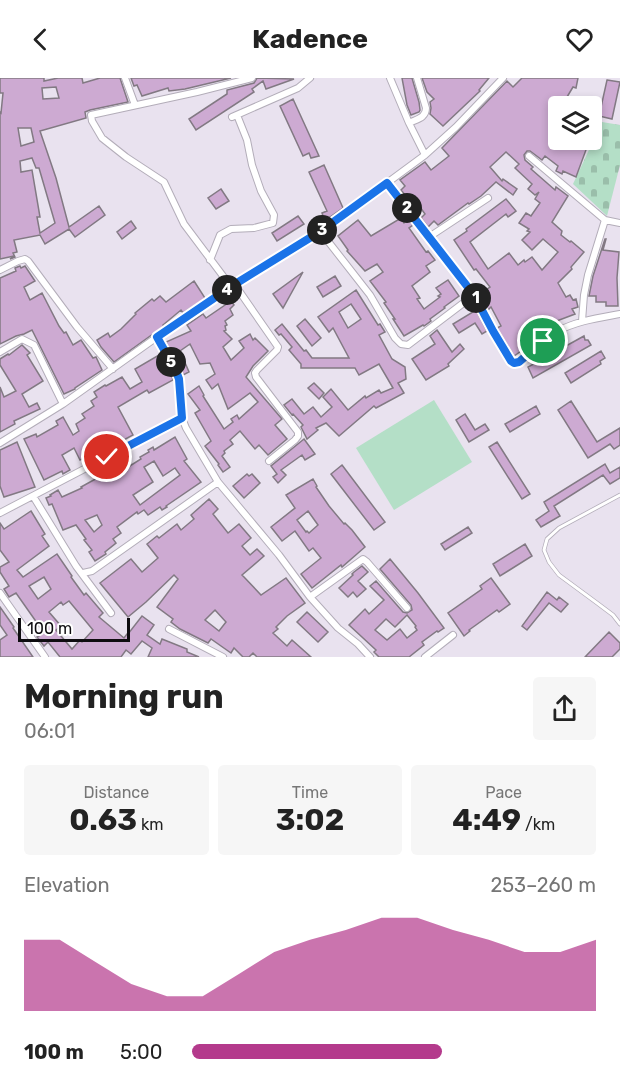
<!DOCTYPE html>
<meta charset="utf-8">
<style>
:root{--surface:#fff;--page:#f6f6f6;--text:#222;--muted:#767676;--accent:#b43a8c}
body{margin:0;font-family:Rubik,sans-serif;background:var(--page);color:var(--text);height:100vh;display:flex;flex-direction:column;font-size:22px;white-space:nowrap}
*{box-sizing:border-box;margin:0}
p{font-size:20px;color:var(--muted)}
.icon{flex:none;width:33px;height:33px;fill:none;stroke:currentColor;stroke-width:2;stroke-linecap:round;stroke-linejoin:round}
.map{position:relative;height:579px;overflow:hidden}
.side{display:flex;flex-direction:column;background:var(--surface);flex:1}
.side>*{flex:none}
.controls{position:absolute;left:548px;top:18px;display:grid;gap:12px}
.controls a{display:grid;place-items:center;width:54px;height:54px;border-radius:6px;background:var(--surface);box-shadow:0 3px 9px #0003;font-size:30px}
.scale{position:absolute;left:18px;bottom:15px;width:112px;box-sizing:border-box;padding-left:6px;border:3px solid #0e0c10;border-top:0;font-size:16px;line-height:21px;white-space:nowrap;color:#0e0c10;-webkit-text-stroke:4px #fff;paint-order:stroke}
.pin{position:absolute;display:grid;place-items:center;width:51px;height:51px;color:#fff;margin:-26px;border:3px solid #fff;border-radius:50%;box-shadow:0 2px 6px #0007}
.km{position:absolute;width:30px;height:30px;margin:-15px;border-radius:50%;background:#222;color:#fff;font-size:16px;line-height:30px;text-align:center}
.round{display:grid;place-items:center;flex:none;width:63px;height:63px;border-radius:6px;background:var(--page)}
.overview{display:flex;align-items:center;justify-content:space-between;height:102px;padding:0 24px}
h1{font-size:33px;font-weight:700;line-height:45px}
.metrics{display:grid;grid-template-columns:repeat(3,1fr);gap:9px;height:102px;padding:6px 24px}
.metrics div{display:grid;align-content:center;border-radius:6px;background:var(--page);text-align:center}
.metrics b{font-size:30px;font-weight:700}
.metrics small{font-size:16px;font-weight:400}
.metrics p{font-size:16px}
.chart{height:168px;padding:12px 24px}
.chart p{display:flex;justify-content:space-between}
.chart svg{width:100%;height:108px;margin-top:6px;fill:var(--accent);opacity:.7}
ul{padding:0 24px;list-style:none;font-size:20px}
li{display:grid;grid-template-columns:96px 72px 1fr;align-items:center;height:45px}
li i{height:15px;border-radius:8px;background:var(--accent)}
header{display:flex;justify-content:space-between;align-items:center;height:78px;padding:0 24px;background:var(--surface);font-size:27px;font-weight:700}
.map>svg:first-child{display:block}
.cemetery{fill:url(#cemetery-stones)}
.park{fill:#b4dfc7}
.building{fill:#cdaad2;stroke:#827983;stroke-width:1.5;fill-rule:evenodd}
.lines{fill:none;stroke-linecap:round;stroke-linejoin:round}
.lane-casing{stroke:#b3adb9;stroke-width:4.5}
.street-casing{stroke:#b3adb9;stroke-width:8}
.lane{stroke:#fff;stroke-width:3}
.street{stroke:#fff;stroke-width:6}
.route-casing{stroke:#fff;stroke-width:12}
.route{stroke:#1a73e8;stroke-width:8}
</style>
<header><svg class="icon" aria-label="back" viewBox="0 0 24 24"><path d="M15 5l-7 7 7 7"/></svg>Kadence<svg class="icon" aria-label="heart" viewBox="0 0 24 24"><path d="M12 20l-8-8c-3-5 5-10 8-4 3-6 11-1 8 4z"/></svg></header>
<div class="map">
<svg width="620" height="579" viewBox="0 0 620 579">
<defs>
<pattern id="cemetery-stones" width="16" height="16" patternUnits="userSpaceOnUse" patternTransform="scale(1.5)"><rect width="16" height="16" fill="#b4dfc7"/><path d="M2 7V4a2 2 0 0 1 4 0v3zM10 15v-3a2 2 0 0 1 4 0v3z" fill="#9abeaa"/></pattern>
</defs>
<rect width="100%" height="100%" fill="#e9e2ef"/>
<!-- cemetery -->
<path class="cemetery" d="M602,44L620,47V87L607,138L573,106Z"/>
<!-- park -->
<path class="park" d="M434,322L472,384L394,432L356,370Z"/>
<!-- building -->
<path class="building" d="M0,0H44V3L58,0H82L83,5L100,0H120L128,24L90,32L85,34L86,40L40,53L56,100L69,149L99,128L105,137L75,159L69,151L45,166L40,157L14,162L17,174L13,175L15,179L10,181L14,178L0,181V34L1,35L3,15H0ZM56,9L59,20L43,21L42,10ZM18,50H31L34,64L21,68ZM32,80L36,90H39L55,145L40,155L37,139H40L32,92L21,94L20,83Z
M131,0H231L185,11L169,13L168,10L142,18L137,7L134,8Z
M257,0L294,1L266,11L263,3L252,11L254,14L196,52L189,41L227,16V12L254,5Z
M402,0H412L419,24L420,32L419,34L411,37L407,27Z
M422,0H489L479,12L480,13L443,48L430,36L431,30L430,24L434,21L427,14Z
M522,0H578L576,10L573,9L564,24L574,28H558V62H592L587,69L576,99L563,93L562,96L556,93L558,88L545,78L542,82L530,73H527L524,77L525,82L533,89L531,91L555,112L556,109L568,118L552,144L562,153L561,157L570,164L571,163L584,174L571,189L572,191L558,205L566,219L570,217L573,222L576,221L578,229L572,231L575,236L546,247L548,250L535,258L537,262L514,278L497,250L501,248L491,229L488,232L480,216L490,209L476,191L474,192L454,162L467,153L466,151L506,121L516,133L508,139L506,136L470,164L488,191L509,175L518,187L524,182L525,184L532,179L542,192L558,174L543,161L532,172L522,162L530,154L527,153L529,151L519,145L526,135L531,138L533,135L540,125L535,121L539,114L535,117L528,111L532,106L515,90L519,86L506,74L490,89L502,103L503,101L517,111L513,117L496,104L481,118L469,126L468,125L438,147L434,143L428,149L421,140L425,136L417,125L414,128L401,112L405,108L400,102L425,84L431,92L449,78L442,70L507,3L513,9Z
M607,2L620,4L612,41L599,38Z
M293,21L319,78L311,80L309,75L303,78L280,28Z
M324,87L343,130L330,139L324,141L322,135L327,133L309,94Z
M221,111L229,123L216,131L208,120Z
M298,138L304,146L277,163L272,155Z
M401,140L404,145L409,141L413,147L409,150L426,174L428,173L435,182L426,188L430,194L412,208L420,220L417,221L424,231L440,219L438,218L441,216L436,210L448,202L459,218L444,229L445,230L430,241L431,243L424,248L423,247L404,258L393,241H395L384,225L386,224L370,203L383,194L377,186L365,193L347,173L348,172L338,158L358,142L371,158Z
M131,143L136,150L122,161L117,154Z
M605,161H606L603,172L619,174L617,200L618,228H606V224H596V218H589L593,198Z
M20,188L21,190L25,188L35,203L24,209L30,222L42,215L59,248L64,255L66,254L73,267L81,262L93,280L96,279L102,292L75,310V311L64,316L32,252L24,256L16,258L0,266V200L16,193L15,190Z
M303,194L283,230L273,216Z
M335,198L341,208L323,219L317,209Z
M194,203L205,220L200,224L183,235L181,232L163,247L164,248L114,284L101,269L97,262L108,255L110,259L121,251L136,236L135,235L152,221L154,223L160,218L166,224Z
M356,212L378,247L380,246L385,254L379,257L392,281L405,289L406,301L398,305L404,315L376,330L374,328L339,358L326,345L316,350L318,352L307,361L301,349L303,347L293,336L292,337L284,327L292,321L304,336L313,329L321,339L332,329L323,319L331,311L348,332L365,318L366,320L379,312L381,315L393,310L379,286L359,297L355,290H301V286L289,272L292,269L281,256L279,257L275,252L282,246L304,273L306,272L312,280H349L333,250L329,254L318,239ZM351,226L361,241L348,250L339,234Z
M231,223L234,227L230,231L233,237L225,243L227,247L225,248L226,252L224,253L232,261L223,269L231,282L244,270L239,263L250,256L253,262L255,260L268,273L253,288L246,299L282,341L275,347L287,361L268,377L259,367L255,371L240,353L230,362L233,366L224,373L225,375L222,378L230,389L223,394L218,387L219,386L205,368L211,363L195,335L200,332L188,316L199,308L204,317L203,318L224,351L233,344L231,341L237,337L239,341L258,324L250,315L228,331L218,306L212,311L206,302L215,296L210,285L200,286L190,266L180,273L189,294L183,297L166,264L191,253L187,247L203,236L206,240Z
M476,232L487,253L482,256L475,245L459,255L453,246Z
M305,241L321,260L312,268L297,248Z
M437,252L452,274L460,266L464,271L448,286L449,288L426,302L412,281L435,266L430,258Z
M584,258L585,262H588L591,267L533,300L528,289Z
M22,267L30,275L27,277L43,303L22,316L29,329L37,325L40,331L14,343L15,346L0,354V309L4,319L16,313L0,287V281L8,276L9,277Z
M601,273L605,280L600,283L601,286L571,305L565,295Z
M159,277H161L171,295L173,302L149,315L147,312L118,329L133,357L120,364V362L100,373V372L80,382L74,370L62,377L70,392L63,396L62,393L44,402L24,361L36,356L37,359L58,347L56,343L63,339L73,357L79,353L76,346L85,340L82,336L94,328L91,323L97,319L94,314L105,307L106,308L122,299L130,311L142,304L135,291Z
M314,305L324,315L319,321L308,310Z
M571,323L597,364L620,350V367L614,371L610,366L588,380L558,332Z
M536,328L540,336L510,354L505,346Z
M465,336L475,352L485,346L489,352L469,364L456,342Z
M175,359L187,381L184,383L201,404L166,428L167,429L162,432L160,429L148,437L144,432L138,436L137,434L117,449L121,455L113,461L116,465L105,474L106,476L95,483L89,474L92,472L84,462L86,461L76,447L63,452L52,426L49,427L46,420L51,418L50,417L58,412L62,419L82,410L81,409L101,398L98,394L106,388L115,401L127,393L125,391L141,381L140,379L149,374L148,372L153,369L154,372ZM154,383L163,398L175,390L180,397L140,427L133,417L153,404L144,389ZM97,437L102,447L94,454L85,442Z
M304,361L315,376L305,382L302,377L281,392L286,397L278,405L273,399L277,396L271,388Z
M17,364L35,409L4,419L0,408V372Z
M497,364L530,416L522,421L489,369Z
M605,386L610,395L620,389V400L610,406L603,397L554,428L560,438L541,449L536,442L549,433L544,424Z
M342,387L385,444L374,452L331,396Z
M247,396L249,398L252,396L260,405L244,420L233,408Z
M313,401L317,408L316,409L329,428L344,446L345,445L352,452L365,469L342,489L341,487L312,510L301,496L321,480L313,470L309,473L295,453L282,463L271,449L295,430L286,417ZM308,433L318,447L309,455L307,453L306,454L297,442Z
M209,421L218,431L213,436L228,455L239,446L251,460L242,468L250,477L257,471L264,478L242,497L244,499L261,517L286,500L305,525L287,538L276,549L278,551L273,555L287,568L292,562L311,579H257L253,575L249,579H243L234,570L231,575L211,561L208,565L180,551L171,544L173,541L157,529L178,501L174,497L146,524L128,539L100,505L131,481L142,494L158,480L147,466L157,458L159,460L177,446L181,452L194,441L191,437ZM215,532L226,544L219,553L205,542Z
M31,433L45,456L42,458L49,468L17,492L23,499L57,476L72,498L71,499L84,517L86,515L103,535L99,539L124,560L127,556H128L142,538L154,547L147,557L160,566L162,561L187,571V574L199,579H148L152,570L142,563L131,576L126,572L121,579H60L48,564L44,568L37,559L42,556L40,554L42,552L16,515L9,519L4,511L9,508L0,494V489L9,484L0,472V445L4,451ZM44,499L51,511L38,521L29,508ZM69,523L93,552L82,564L80,562L72,571L56,552L61,548L49,534L61,524L63,527Z
M468,449L472,455L445,472L441,466Z
M525,466L532,478L500,498L493,486Z
M390,481L418,515L444,550L438,554L437,553L422,564L424,567L409,579H379L374,574L376,572L349,547L365,531L369,536L384,522L370,508L376,503L403,534L407,535L412,532L411,527L380,491ZM407,537L416,548L415,549L417,552L407,560L400,551L387,562L375,552L386,541L395,549Z
M362,488L368,494L358,503L366,511L357,519L353,514L348,519L339,510L353,497L352,496L354,494Z
M491,500L510,526L499,534L497,532L469,552L470,553L464,558L448,535L482,511L480,508Z
M547,514L557,522L559,519L568,526L561,534L549,525L527,552L522,548Z
M0,529L14,549L13,550L33,579H0V562L7,557L0,547Z
M307,534L328,554L318,564L297,544Z
M609,554L620,565V571L612,579H585Z"/>
<g class="lines">
<defs>
<path id="lane" d="M620,417L559,450L547,461L544,472L549,484L559,497L597,525L613,537L620,546"/>
<path id="street" d="M125,0L135,27
M390,0L409,45L425,77
M232,39L298,10L310,0
M409,45C417,41 426,40 426,30L417,0
M529,78L605,142L620,145
M387,105L474,217L493,253L511,283L514,285C527,283 543,262 556,254C576,243 598,240 620,236
M320,153L370,217L395,260L401,266L408,267L474,217
M429,159L488,120
M210,182L220,157L231,151L254,150L273,145L274,137L261,113L252,87L247,62L237,37
M0,192L18,183L25,181L28,183L77,249L113,291
M235,207L278,269L277,272L257,292L255,295L256,299L298,354V358L295,362L269,383
M233,208L223,198L184,146L164,104L126,79L102,60L92,43L91,37L197,14L252,0
M582,243L584,217L588,197L605,142
M157,259L176,293L179,301L182,340L186,350L218,404L279,477L310,519L338,550L358,566L370,579
M0,274L22,261L34,267L63,326
M0,365L63,326L157,259L233,208L320,153L387,105L425,77L456,49L503,0
M33,418L76,488L111,535
M0,435L182,340
M83,495L92,493L218,404
M0,515L45,579
M310,519L363,481L367,484L407,530
M169,551L223,579
M425,579L453,557"/>
</defs>
<!-- lane casing -->
<use href="#lane" class="lane-casing"/>
<!-- street casing -->
<use href="#street" class="street-casing"/>
<!-- lane -->
<use href="#lane" class="lane"/>
<!-- street -->
<use href="#street" class="street"/>
</g>
<g class="lines">
<defs>
<path id="route" d="M107,379L182,340L179,301L176,293L157,259L232,208L321,153L387,105L474,217L493,253L511,283L514,285L519,284L543,263"/>
</defs>
<!-- route casing -->
<use href="#route" class="route-casing"/>
<!-- route -->
<use href="#route" class="route"/>
</g>
</svg>
<div class="controls">
<a><svg class="icon" aria-label="layers" viewBox="0 0 24 24"><path d="M12 4l9 5-9 5-9-5zM3 14l9 5 9-5"/></svg></a>
</div>
<div class="scale">100 m</div>
<div class="pin" style="left:543px;top:263px;background:#1e9e55"><svg class="icon" aria-label="arrive" viewBox="0 0 24 24"><path d="M6 21V4h12l-3 4 3 4H6"/></svg></div>
<div class="pin" style="left:107px;top:379px;background:#d93025"><svg class="icon" aria-label="check" viewBox="0 0 24 24"><path d="M5 12l5 5 9-10"/></svg></div>
<b class="km" style="left:476px;top:220px">1</b>
<b class="km" style="left:407px;top:130px">2</b>
<b class="km" style="left:322px;top:152px">3</b>
<b class="km" style="left:227px;top:212px">4</b>
<b class="km" style="left:171px;top:284px">5</b>
</div>
<section class="side">
<div class="overview"><div><h1>Morning run</h1><p>06:01</p></div><a class="round"><svg class="icon" aria-label="share" viewBox="0 0 24 24"><path d="M12 15V3M7 8l5-5 5 5M5 13v7h14v-7"/></svg></a></div>
<div class="metrics">
<div><p>Distance</p><b>0.63<small> km</small></b></div>
<div><p>Time</p><b>3:02</b></div>
<div><p>Pace</p><b>4:49<small> /km</small></b></div>
</div>
<div class="chart"><p><span>Elevation</span>253–260 m</p>
<svg viewBox="0 0 160 44" preserveAspectRatio="none"><path d="M0 44V15L10 15L20 24L30 33L40 38L50 38L60 29L70 20L80 15L90 11L100 6L110 6L120 11L130 15L140 20L150 20L160 15V44z"/></svg>
</div>
<ul>
<li><b>100 m</b>5:00<i style="width:62%"></i></li>
</ul>
</section>
